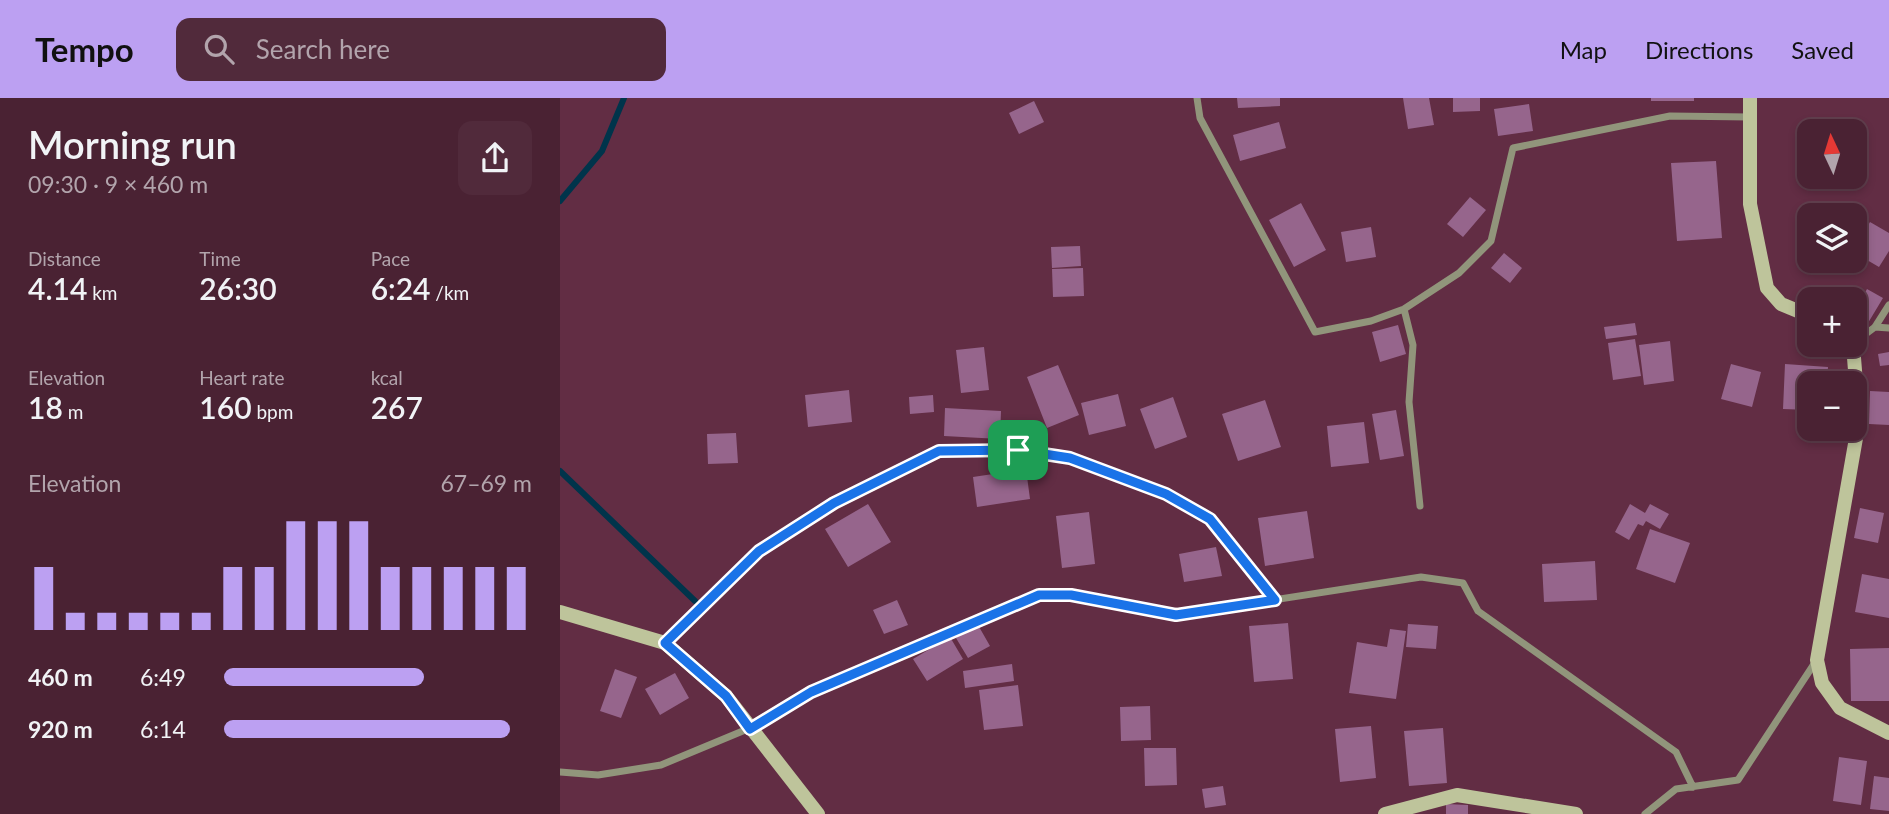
<!DOCTYPE html>
<meta charset="utf-8">
<style>
:root{--surface:#4a2233;--page:#512a3b;--text:#f1f3f6;--muted:#b2a4ac;--line:#613f4e;--accent:#bca0f2}
body{margin:0;font-family:Lato,sans-serif;background:var(--page);color:var(--text);height:100vh;display:flex;flex-direction:column;font-size:26px;white-space:nowrap}
*{box-sizing:border-box;margin:0}
p{font-size:23px;color:var(--muted)}
.icon{flex:none;width:38px;height:38px;fill:none;stroke:currentColor;stroke-width:2;stroke-linecap:round;stroke-linejoin:round}
.map{position:relative;flex:1;overflow:hidden}
.sheet{display:flex;flex-direction:column;background:var(--surface);width:560px}
.sheet>*{flex:none}
.needle{width:46px;rotate:356deg}
.controls{position:absolute;left:1237px;top:21px;display:grid;gap:14px}
.controls a{display:grid;place-items:center;width:70px;height:70px;border-radius:14px;background:var(--surface);box-shadow:0 4px 10px #0003,0 0 0 2px var(--line);font-size:35px}
.pin{position:absolute;display:grid;place-items:center;width:60px;height:60px;color:#fff;margin:-30px;border-radius:14px;box-shadow:0 4px 10px #0006}
.round{display:grid;place-items:center;flex:none;width:74px;height:74px;border-radius:14px;background:var(--page)}
.headline{display:flex;align-items:center;justify-content:space-between;height:119px;padding:0 28px}
h1{font-size:38px;font-weight:600;line-height:52px}
.metrics{display:grid;grid-template-columns:repeat(3,1fr);gap:10px;height:119px;padding:7px 28px}
.metrics div{display:grid;align-content:center}
.metrics b{font-size:30px;font-weight:600}
.metrics small{font-size:19px;font-weight:400}
.metrics p{font-size:19px}
.chart{height:196px;padding:14px 28px}
.chart p{display:flex;justify-content:space-between}
.chart svg{width:100%;height:126px;margin-top:7px;stroke:var(--accent);stroke-width:6}
ul{padding:0 28px;list-style:none;font-size:23px}
li{display:grid;grid-template-columns:112px 84px 1fr;align-items:center;height:52px}
li i{height:18px;border-radius:9px;background:var(--accent)}
header{display:flex;align-items:center;gap:42px;box-sizing:border-box;height:98px;padding:0 35px;background:var(--accent);color:#111}
header strong{font-size:33px}
nav{display:flex;gap:38px;margin-inline-start:auto;font-size:24px}
.search{width:490px;height:63px;background:var(--page);display:flex;align-items:center;gap:18px;box-sizing:border-box;padding:0 24px;border-radius:14px;color:var(--muted);font-size:26px}
main{display:flex;flex:1;min-height:0}
.map>svg:first-child{display:block}
.lines{fill:none;stroke-linecap:round;stroke-linejoin:round}
.stream{stroke:#00344b;stroke-width:6}
.building{fill:#96658c}
.street{stroke:#91957b;stroke-width:7}
.secondary{stroke:#bec49b;stroke-width:14}
.route-casing{stroke:#fff;stroke-width:14}
.route{stroke:#1a73e8;stroke-width:9}
</style>
<header>
<strong>Tempo</strong>
<div class="search"><svg class="icon" aria-label="search" viewBox="0 0 24 24"><circle cx="10" cy="10" r="6"/><path d="M15 15l6 6"/></svg>Search here</div>
<nav><a>Map</a><a>Directions</a><a>Saved</a></nav>
</header>
<main>
<section class="sheet">
<div class="headline"><div><h1>Morning run</h1><p>09:30 · 9 × 460 m</p></div><a class="round"><svg class="icon" aria-label="share" viewBox="0 0 24 24"><path d="M12 15V3M7 8l5-5 5 5M5 13v7h14v-7"/></svg></a></div>
<div class="metrics">
<div><p>Distance</p><b>4.14<small> km</small></b></div>
<div><p>Time</p><b>26:30</b></div>
<div><p>Pace</p><b>6:24<small> /km</small></b></div>
</div>
<div class="metrics">
<div><p>Elevation</p><b>18<small> m</small></b></div>
<div><p>Heart rate</p><b>160<small> bpm</small></b></div>
<div><p>kcal</p><b>267</b></div>
</div>
<div class="chart"><p><span>Elevation</span>67–69 m</p>
<svg viewBox="0 0 160 44" preserveAspectRatio="none"><path d="M5 44V22M15 44V38M25 44V38M35 44V38M45 44V38M55 44V38M65 44V22M75 44V22M85 44V6M95 44V6M105 44V6M115 44V22M125 44V22M135 44V22M145 44V22M155 44V22"/></svg>
</div>
<ul>
<li><b>460 m</b>6:49<i style="width:65%"></i></li>
<li><b>920 m</b>6:14<i style="width:93%"></i></li>
</ul>
</section>
<div class="map">
<svg width="1329" height="716" viewBox="0 0 1329 716">
<rect width="100%" height="100%" fill="#622d44"/>
<g class="lines">
<!-- stream -->
<path class="stream" d="M0,103L42,53L64,0
M0,373L135,503"/>
</g>
<!-- building -->
<path class="building" d="M677,0H720V8L678,10Z
M843,0H869L874,27L848,31Z
M893,0H920V13L893,14Z
M1091,0H1134V3H1091Z
M474,3L484,24L459,36L449,15Z
M969,6L973,33L938,38L934,11Z
M719,24L726,50L680,63L673,37Z
M1156,63L1162,140L1117,143L1111,65Z
M910,99L926,112L903,139L887,126Z
M741,105L766,152L734,169L709,122Z
M1310,124L1329,135V153L1319,169L1295,155V150Z
M811,129L816,159L786,164L781,134Z
M520,148L521,168L492,170L491,149Z
M944,155L962,170L950,185L931,170Z
M523,170L524,198L493,199L492,171Z
M1307,191L1323,200L1308,225L1295,218V213Z
M1075,225L1077,237L1046,241L1044,229Z
M838,227L846,256L820,264L812,234Z
M1075,241L1081,278L1053,282L1048,245Z
M1110,243L1114,283L1084,287L1079,247Z
M424,249L429,292L401,295L396,252Z
M1329,254V267L1320,268L1318,256Z
M1171,266L1201,274L1192,309L1161,301Z
M1225,266L1268,269L1267,285H1250V312L1223,311Z
M498,267L519,317L487,330L467,279Z
M289,292L292,324L248,329L245,297Z
M1310,293L1329,294V327L1309,326Z
M558,296L566,328L529,337L521,305Z
M373,297L374,314L350,316L349,299Z
M613,299L627,339L595,351L580,311Z
M705,302L721,349L678,363L662,316Z
M385,310L441,313L440,341L384,338Z
M836,312L844,358L820,362L812,316Z
M804,324L809,365L771,369L767,328Z
M176,335L178,365L148,366L147,336Z
M466,371L470,401L417,409L413,379Z
M308,406L331,444L288,469L265,431Z
M1070,406L1085,415L1090,406L1109,416L1100,431L1086,423L1083,428L1078,426L1069,442L1055,434Z
M1300,410L1324,415L1318,445L1294,440Z
M747,413L754,460L705,468L698,420Z
M529,414L535,466L502,470L496,418Z
M1090,431L1130,445L1115,485L1076,471Z
M656,449L662,478L624,484L619,456Z
M1035,463L1037,502L984,504L982,466Z
M1302,476L1329,481V520L1295,514Z
M337,502L348,527L324,536L313,512Z
M728,525L733,581L694,584L689,528Z
M848,526L878,528L876,551L846,549Z
M418,527L430,548L408,560L396,540Z
M830,531L846,533L836,601L789,595L797,544L827,549Z
M390,539L403,561L367,583L353,561Z
M1329,550V603H1291L1290,551Z
M452,566L454,583L405,590L403,573Z
M55,571L77,579L61,620L40,613Z
M115,575L129,600L100,617L85,591Z
M458,587L463,628L424,632L419,592Z
M590,608L591,642L561,643L560,609Z
M811,628L816,680L780,684L775,631Z
M883,630L887,685L849,688L844,633Z
M584,650H616L617,687L585,688Z
M1279,659L1307,663L1301,707L1273,703Z
M1314,678L1329,680V713L1310,711Z
M663,688L666,707L645,710L642,691Z
M886,706L908,707V716H886Z"/>
<g class="lines">
<!-- street -->
<path class="street" d="M637,0L640,20L755,234L811,223L844,211L899,175L931,143L953,50L1110,18L1190,19
M844,211L853,247L849,304L860,408
M1315,229L1329,230
M1295,244L1315,229L1329,207
M105,545L199,453L274,405L379,353L459,351L510,360L606,396L650,421L715,502
M0,674L38,677L101,667L190,630L251,594L479,497H511L616,517L861,479L903,485L918,513L1116,654L1133,689
M1085,716L1116,691L1178,682L1256,563"/>
<!-- secondary -->
<path class="secondary" d="M1190,0V106L1207,190L1221,206L1250,218
M1293,247L1299,323L1257,562L1262,585L1280,610L1329,635
M0,514L105,545L166,598L258,716
M825,716L897,697L1016,716"/>
</g>
<g class="lines">
<defs>
<path id="route" d="M458,352L510,360L606,396L650,421L715,502L616,517L511,497H479L251,594L190,631L166,598L105,545L199,453L274,405L379,353Z"/>
</defs>
<!-- route casing -->
<use href="#route" class="route-casing"/>
<!-- route -->
<use href="#route" class="route"/>
</g>
</svg>
<div class="controls">
<a><svg class="needle" viewBox="-14 -14 28 28"><path d="M0-13l5 13h-10z" fill="#e53935"/><path d="M0 13l5-13h-10z" fill="#b2a4ac"/></svg></a>
<a><svg class="icon" aria-label="layers" viewBox="0 0 24 24"><path d="M12 4l9 5-9 5-9-5zM3 14l9 5 9-5"/></svg></a>
<a>+</a>
<a>−</a>
</div>
<div class="pin" style="left:458px;top:352px;background:#1e9e55"><svg class="icon" aria-label="arrive" viewBox="0 0 24 24"><path d="M6 21V4h12l-3 4 3 4H6"/></svg></div>
</div>
</main>
